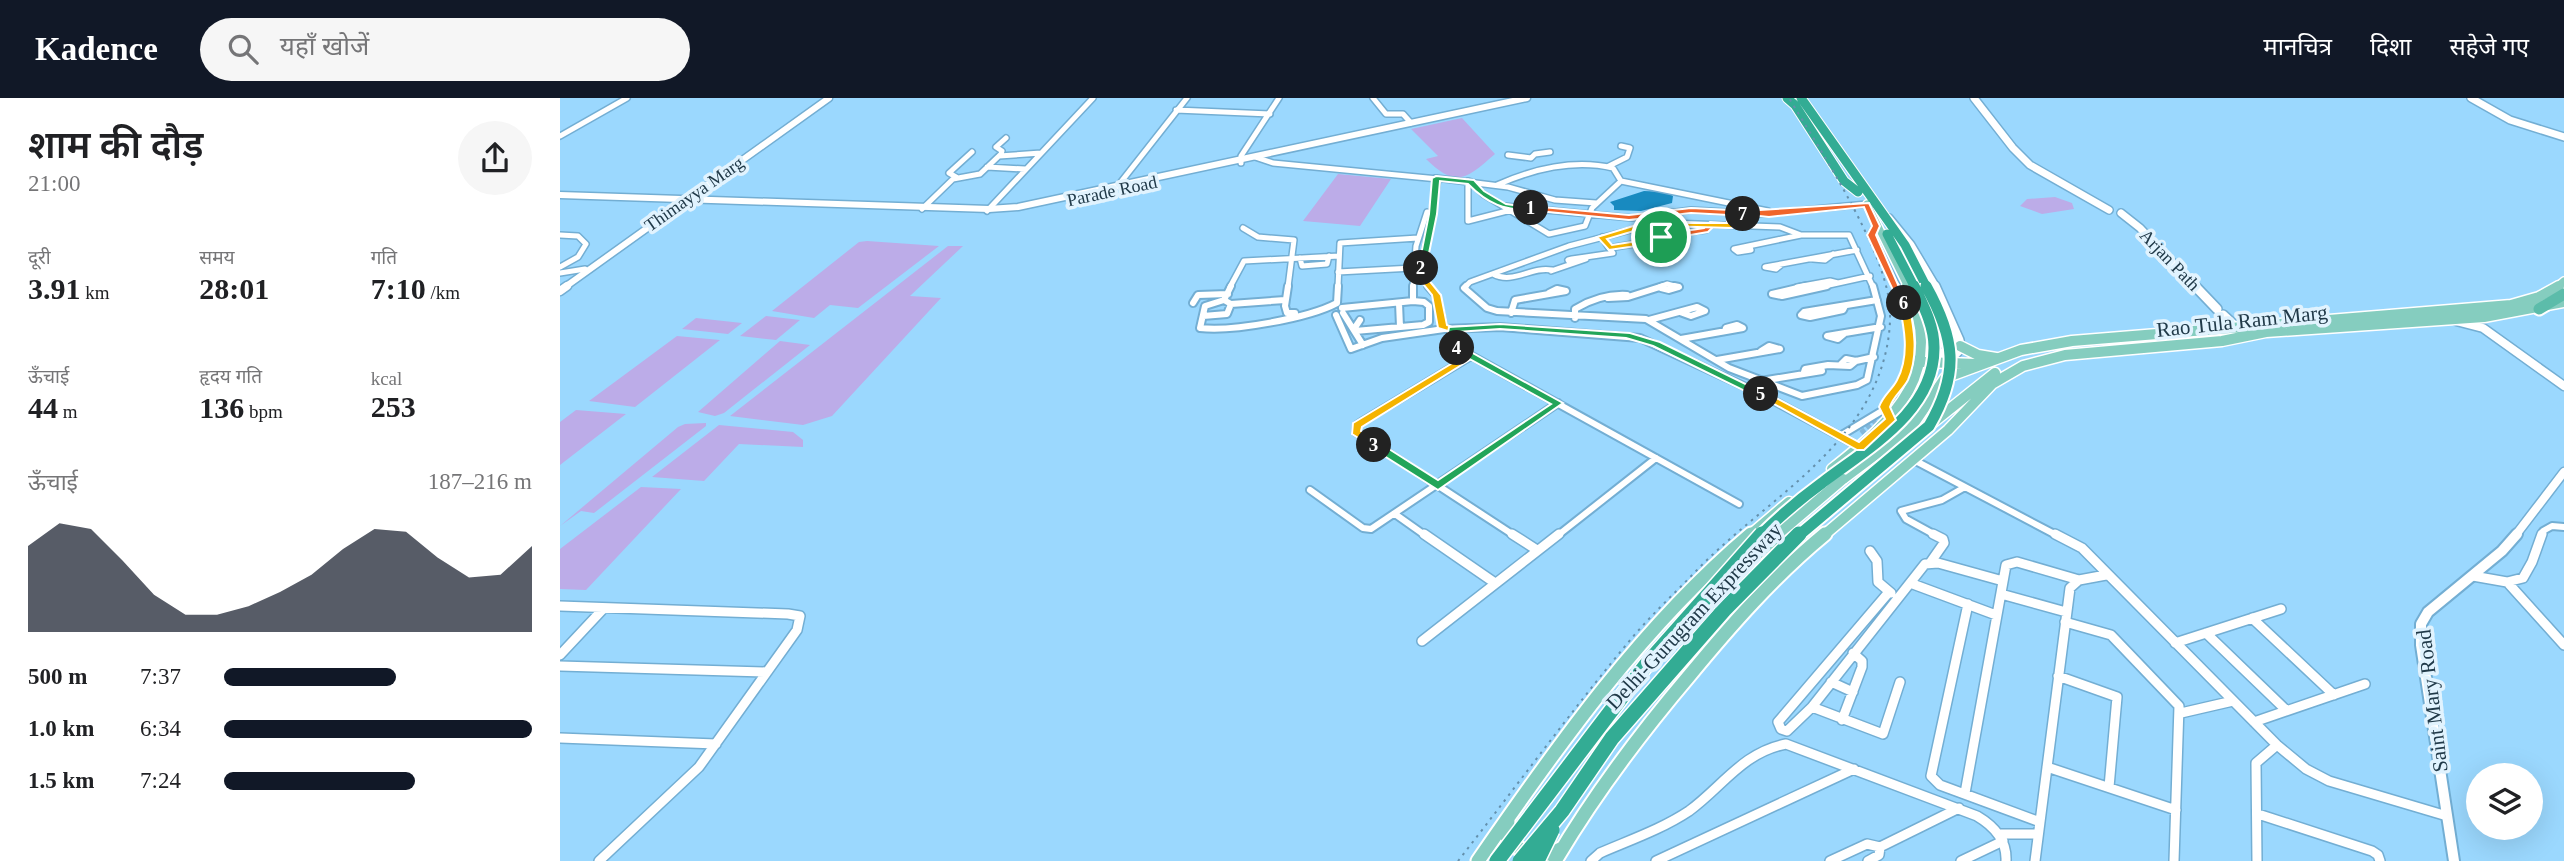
<!DOCTYPE html>
<html lang="hi">
<meta charset="utf-8">
<style>
:root{--surface:#fff;--page:#f6f6f6;--text:#202124;--muted:#757577;--accent:#111827}
body{margin:0;font-family:"Times New Roman","Noto Sans Devanagari",serif;background:var(--page);color:var(--text);height:100vh;display:flex;flex-direction:column;font-size:26px;white-space:nowrap}
*{box-sizing:border-box;margin:0}
p{font-size:23px;color:var(--muted)}
.icon{flex:none;width:38px;height:38px;fill:none;stroke:currentColor;stroke-width:2;stroke-linecap:round;stroke-linejoin:round}
.map{position:relative;flex:1;overflow:hidden}
.drawer{display:flex;flex-direction:column;background:var(--surface);width:560px}
.drawer>*{flex:none}
.controls{position:absolute;left:1906px;top:665px;display:grid;gap:14px}
.controls a{display:grid;place-items:center;width:77px;height:77px;border-radius:50%;background:var(--surface);box-shadow:0 7px 28px #0002;font-size:35px}
.pin{position:absolute;display:grid;place-items:center;width:60px;height:60px;color:#fff;margin:-30px;border:4px solid #fff;border-radius:50%;box-shadow:0 2px 7px #0007}
.km{position:absolute;width:35px;height:35px;margin:-18px;border-radius:50%;background:#222;color:#fff;font-size:19px;line-height:35px;text-align:center}
.round{display:grid;place-items:center;flex:none;width:74px;height:74px;border-radius:37px;background:var(--page)}
.head{display:flex;align-items:center;justify-content:space-between;height:119px;padding:0 28px}
h1{font-size:38px;font-weight:600;line-height:52px}
.figures{display:grid;grid-template-columns:repeat(3,1fr);gap:10px;height:119px;padding:7px 28px}
.figures div{display:grid;align-content:center}
.figures b{font-size:30px;font-weight:600}
.figures small{font-size:19px;font-weight:400}
.figures p{font-size:19px}
.chart{height:196px;padding:14px 28px}
.chart p{display:flex;justify-content:space-between}
.chart svg{width:100%;height:126px;margin-top:7px;fill:var(--accent);opacity:.7}
ul{padding:0 28px;list-style:none;font-size:23px}
li{display:grid;grid-template-columns:112px 84px 1fr;align-items:center;height:52px}
li i{height:18px;border-radius:9px;background:var(--accent)}
header{display:flex;align-items:center;gap:42px;box-sizing:border-box;height:98px;padding:0 35px;background:var(--accent);color:#fff}
header strong{font-size:33px}
nav{display:flex;gap:38px;margin-inline-start:auto;font-size:24px}
.search{width:490px;height:63px;background:var(--page);display:flex;align-items:center;gap:18px;box-sizing:border-box;padding:0 24px;border-radius:38px;color:var(--muted);font-size:26px}
main{display:flex;flex:1;min-height:0}
.map>svg:first-child{display:block}
.green{fill:#bcace8}
.water{fill:#188ac0}
.lines{fill:none;stroke-linecap:round;stroke-linejoin:round}
.pedestrian-tunnel{stroke:#83b8da;stroke-width:5;stroke-dasharray:5 2.5;stroke-linecap:butt}
.minor-far2-casing{stroke:#73aed3;stroke-width:8}
.minor-far1-casing{stroke:#73aed3;stroke-width:10}
.minor-casing{stroke:#73aed3;stroke-width:12}
.tertiary-far2-casing{stroke:#73aed3;stroke-width:9}
.tertiary-far1-casing{stroke:#73aed3;stroke-width:11}
.tertiary-casing{stroke:#73aed3;stroke-width:14}
.secondary-far1-casing{stroke:#73aed3;stroke-width:10}
.secondary-casing{stroke:#73aed3;stroke-width:12}
.primary-far2-casing{stroke:#fff;stroke-width:10}
.primary-far1-casing{stroke:#fff;stroke-width:13}
.primary-casing{stroke:#fff;stroke-width:17}
.trunk-casing{stroke:#fff;stroke-width:15}
.motorway-casing{stroke:#fff;stroke-width:11}
.minor-far2{stroke:#fff;stroke-width:5}
.minor-far1{stroke:#fff;stroke-width:6}
.minor{stroke:#fff;stroke-width:9}
.tertiary-far2{stroke:#fff;stroke-width:6}
.tertiary-far1{stroke:#fff;stroke-width:8}
.tertiary{stroke:#fff;stroke-width:10}
.secondary-far1{stroke:#fff;stroke-width:7}
.secondary{stroke:#fff;stroke-width:9}
.primary-far2{stroke:#85cdbf;stroke-width:7}
.primary-far1{stroke:#85cdbf;stroke-width:10}
.primary{stroke:#85cdbf;stroke-width:13}
.trunk{stroke:#5cbcaa;stroke-width:11}
.motorway{stroke:#33ac94;stroke-width:9}
.rail{stroke:#6490ac;stroke-width:2;stroke-dasharray:2.5 5;stroke-linecap:butt}
.primary-bridge-far1-casing{stroke:#fff;stroke-width:13;stroke-linecap:butt}
.primary-bridge-casing{stroke:#fff;stroke-width:17;stroke-linecap:butt}
.motorway-bridge-far1-casing{stroke:#fff;stroke-width:15;stroke-linecap:butt}
.motorway-bridge-casing{stroke:#fff;stroke-width:18;stroke-linecap:butt}
.primary-bridge-far1{stroke:#85cdbf;stroke-width:10}
.primary-bridge{stroke:#85cdbf;stroke-width:13}
.motorway-bridge-far1{stroke:#33ac94;stroke-width:11}
.motorway-bridge{stroke:#33ac94;stroke-width:15}
.split-1{fill:#f0652b;stroke:#fff;stroke-width:2}
.split-2{fill:#22a559;stroke:#fff;stroke-width:2}
.split-3{fill:#f5b400;stroke:#fff;stroke-width:2}
.split-4{fill:#22a559;stroke:#fff;stroke-width:2}
.split-5{fill:#22a559;stroke:#fff;stroke-width:2}
.split-6{fill:#f5b400;stroke:#fff;stroke-width:2}
.split-7{fill:#f0652b;stroke:#fff;stroke-width:2}
.split-8{fill:#f5b400;stroke:#fff;stroke-width:2}
.labels{text-anchor:middle;stroke-width:7;stroke-linejoin:round;paint-order:stroke}
.far-street-label{font-size:18px;fill:#213a49;stroke:#e1f3fe}
.street-label{font-size:21px;fill:#213a49;stroke:#e1f3fe}
</style>
<header>
<strong>Kadence</strong>
<div class="search"><svg class="icon" aria-label="search" viewBox="0 0 24 24"><circle cx="10" cy="10" r="6"/><path d="M15 15l6 6"/></svg>यहाँ खोजें</div>
<nav><a>मानचित्र</a><a>दिशा</a><a>सहेजे गए</a></nav>
</header>
<main>
<section class="drawer">
<div class="head"><div><h1>शाम की दौड़</h1><p>21:00</p></div><a class="round"><svg class="icon" aria-label="share" viewBox="0 0 24 24"><path d="M12 15V3M7 8l5-5 5 5M5 13v7h14v-7"/></svg></a></div>
<div class="figures">
<div><p>दूरी</p><b>3.91<small> km</small></b></div>
<div><p>समय</p><b>28:01</b></div>
<div><p>गति</p><b>7:10<small> /km</small></b></div>
</div>
<div class="figures">
<div><p>ऊँचाई</p><b>44<small> m</small></b></div>
<div><p>हृदय गति</p><b>136<small> bpm</small></b></div>
<div><p>kcal</p><b>253</b></div>
</div>
<div class="chart"><p><span>ऊँचाई</span>187–216 m</p>
<svg viewBox="0 0 160 44" preserveAspectRatio="none"><path d="M0 44V14L10 6L20 8L30 19L40 31L50 38L60 38L70 35L80 30L90 24L100 15L110 8L120 9L130 18L140 25L150 24L160 14V44z"/></svg>
</div>
<ul>
<li><b>500 m</b>7:37<i style="width:56%"></i></li>
<li><b>1.0 km</b>6:34<i style="width:100%"></i></li>
<li><b>1.5 km</b>7:24<i style="width:62%"></i></li>
</ul>
</section>
<div class="map">
<svg width="2004" height="763" viewBox="0 0 2004 763">
<rect width="100%" height="100%" fill="#9bd8fe"/>
<!-- green -->
<path class="green" d="M902,20L935,56C906,81 897,91 866,61L878,58L851,31Z
M778,76L831,81L800,128L743,123Z
M1495,99L1512,105L1514,111L1482,116L1460,108L1467,101Z
M307,143L379,148L298,210L270,207L254,220L212,213L299,144Z
M388,148H403L350,198L381,200L272,318L243,327L170,318Z
M206,218L240,222L216,242L180,238Z
M136,220L182,225L168,236L122,231Z
M117,238L160,242L75,309L29,303Z
M220,243L250,247L164,315L155,318L138,314Z
M16,312L66,316L0,367V324Z
M146,325V328L34,415L21,413L0,428L118,329L125,326Z
M159,327L233,334L243,342V349L179,346L144,383L92,379Z
M81,389L121,391L26,492L0,491V451Z"/>
<!-- water -->
<path class="water" d="M1084,93L1106,94L1113,98L1112,105L1081,113L1054,112V108L1050,104Z"/>
<g class="lines">
<!-- pedestrian-tunnel -->
<path class="pedestrian-tunnel" d="M1301,335L1316,322L1320,326"/>
<defs>
<path id="minor-far2" d="M813,0L826,16H843L851,25
M616,12L710,16
M0,38L67,0
M948,57L971,60L975,56L990,54
M439,58L481,55
M695,59L713,65L878,81L861,173L870,189
M681,65V58L719,0
M1049,68L1067,59L1070,50L1061,48
M427,69L465,71
M396,79L389,75L412,54
M876,80L948,89L995,102L1036,105
M908,83V123L951,112
M1061,83L1208,113
M911,84L923,96L989,136L1025,128L1032,110L1061,83L1053,70C1014,61 973,71 937,87
M557,89L627,0
M944,108L1072,120L1131,112L1202,116L1307,106
M362,111L393,81L420,76L441,56L442,53L436,49L446,40
M427,113L533,0
M683,130L698,139L734,142L728,189
M0,137L18,138L26,146L18,159L0,169
M1042,139L1049,150L1104,141
M1102,140V137L1146,132L1150,127
M1190,149L1191,152L1178,154L1174,151L1241,137
M740,160L742,168L767,166L769,158
M1253,161L1265,162L1273,156
M1010,165L1008,162L1012,161L1053,155L1049,150
M1221,167L1216,171L1205,169L1297,152
M991,173L1026,161
M778,174L853,170
M0,175L25,171
M933,176C953,187 971,168 992,172
M670,189L684,163L779,158
M778,189L780,145L858,140
M853,189L856,148L867,114
M905,189L910,184L1009,148L1086,128L1110,125L1220,129L1241,137H1289L1313,189
M1099,189L1107,186L1118,189
M1237,189L1270,183L1278,185
M1260,189L1310,178"/>
<path id="minor-far1" d="M671,188L664,202L645,208L640,230C672,234 749,220 777,205L778,188
M728,188L725,208L727,215H735
M868,188L876,197L884,231L940,229L1080,240L1203,297L1300,349
M906,188L904,190L927,210L937,213L1086,221L1169,270L1242,298L1297,287L1307,282L1321,218L1313,188
M1101,190L1109,192L1119,189L1114,188
M1212,196L1222,198L1267,188
M1212,196L1246,188
M1048,200L1068,199L1103,188
M664,202L671,206L725,202
M633,205L638,197L668,196
M839,205L840,229
M1285,208L1283,212L1250,219L1241,217L1244,214L1317,202
M782,210L853,203
M783,215L803,247
M951,215L955,202L1006,193L997,191L989,195
M776,217L791,251L822,240L884,231
M643,218L667,216L671,206
M1015,220V211C1030,202 1049,196 1067,197
M1089,222L1137,209L1145,213L1131,218L1120,214
M794,231L800,222
M893,231L890,245L894,248L1179,406
M795,233L863,227L869,224V208L864,204L853,203V188
M1284,236L1278,241L1267,238L1321,229
M1121,241L1183,230L1177,227L1166,230L1165,233
M911,258L803,323L797,327L796,334L955,438
M1157,262L1220,251L1209,248L1201,253
M1281,266L1286,261L1296,263L1314,259
M1244,274L1245,271L1268,267L1290,268L1296,263
M1201,283L1262,273L1261,270
M1280,338L1325,311
M1352,361L1498,438
M750,392L803,430L811,431L998,305
M835,416L866,438
M997,438L1096,360
M1377,438L1346,421L1341,413L1382,402L1405,389
M1981,438L1983,433L1992,428L2004,429"/>
<path id="minor" d="M864,436L935,485
M952,436L977,452
M1495,436L1522,450L1717,647L1746,671L1769,683L1887,718
M1310,453L1317,463L1318,484L1331,495
M1370,465L1384,445L1383,441L1373,436
M1913,478L1947,484L1963,480L1972,464L1982,436
M1350,485L1436,517
M1949,486L2004,547
M1329,494L1218,624L1221,631L1227,633L1252,609L1365,466L1378,465L1443,483
M1441,496L1506,514
M1408,506L1371,678L1380,687L1480,724
M0,508L228,516L240,518L237,532L139,669L39,763
M1692,520L1774,597
M1505,524L1551,537L1619,608L1614,763
M1646,535L1726,612
M862,543L999,436
M1615,545L1721,511
M0,557L44,510
M0,568L207,574
M1498,578L1557,599L1549,689
M1271,584L1293,594
M1252,609L1323,636L1340,584
M1621,615L1673,603
M1282,622L1302,569V563L1293,555
M1694,624L1805,586
M0,640L156,646
M1487,669L1616,712
M1405,695L1446,467L1457,464L1519,482
M1698,716L1812,753L1818,757L1820,763
M1439,736H1478
M1031,763L1040,755C1070,742 1102,731 1129,713C1162,689 1183,654 1226,646L1417,718C1434,728 1447,742 1446,763
M1096,763L1294,671
M1270,763L1307,746L1320,749L1399,710
M1308,763L1319,757L1320,749
M1401,763L1443,743
M1475,763L1510,490L1519,482L1546,477
M1697,763L1696,665L1717,647"/>
<path id="tertiary-far2" d="M0,97L429,111L458,109L967,0
M1316,128L1311,137L1337,189
M5,189L269,0"/>
<path id="tertiary-far1" d="M0,193L7,188
M1896,223L1923,230L2004,288
M1330,322L1327,306C1331,298 1337,292 1342,283C1358,254 1349,217 1336,188
M1955,438L2004,374"/>
<path id="tertiary" d="M1894,763L1861,547V526L1868,514L1942,453L1957,436"/>
<path id="secondary-far1" d="M1414,0L1453,50L1470,67L1549,112
M1911,0L1950,22L2004,39
M1561,115L1580,130L1636,189
M1329,120L1351,147L1376,189"/>
<path id="secondary" d="M1635,188L1657,211
M1663,217L1676,229
M1362,254L1395,256L1400,251L1399,242L1375,188"/>
<path id="primary-far2" d="M1307,106L1348,189
M1997,189L2004,183"/>
<path id="primary-far1" d="M1400,248L1418,257L1436,260
M1365,264L1415,266
M1371,326L1435,275
M1272,371C1336,321 1387,273 1347,188
M1283,381L1350,331L1385,280L1461,252L1512,243L1951,207L1979,199L1999,188
M1189,438L1229,404
M1263,438L1388,332L1432,286L1463,268L1505,257L1662,243L1706,234L1924,219L2004,204"/>
<path id="primary" d="M948,721L947,739C961,757 982,762 1002,750
M918,763C998,647 1083,527 1191,436
M995,763C1034,697 1079,637 1129,578C1171,527 1214,478 1265,436"/>
<path id="trunk" d="M1979,211L2004,196"/>
<path id="motorway" d="M1227,0L1235,7L1284,83L1298,94
M1241,0L1345,147L1366,188
M1327,136L1354,188"/>
</defs>
<!-- minor-far2 casing -->
<use href="#minor-far2" class="minor-far2-casing"/>
<!-- minor-far1 casing -->
<use href="#minor-far1" class="minor-far1-casing"/>
<!-- minor casing -->
<use href="#minor" class="minor-casing"/>
<!-- tertiary-far2 casing -->
<use href="#tertiary-far2" class="tertiary-far2-casing"/>
<!-- tertiary-far1 casing -->
<use href="#tertiary-far1" class="tertiary-far1-casing"/>
<!-- tertiary casing -->
<use href="#tertiary" class="tertiary-casing"/>
<!-- secondary-far1 casing -->
<use href="#secondary-far1" class="secondary-far1-casing"/>
<!-- secondary casing -->
<use href="#secondary" class="secondary-casing"/>
<!-- primary-far2 casing -->
<use href="#primary-far2" class="primary-far2-casing"/>
<!-- primary-far1 casing -->
<use href="#primary-far1" class="primary-far1-casing"/>
<!-- primary casing -->
<use href="#primary" class="primary-casing"/>
<!-- trunk casing -->
<use href="#trunk" class="trunk-casing"/>
<!-- motorway casing -->
<use href="#motorway" class="motorway-casing"/>
<!-- minor-far2 -->
<use href="#minor-far2" class="minor-far2"/>
<!-- minor-far1 -->
<use href="#minor-far1" class="minor-far1"/>
<!-- minor -->
<use href="#minor" class="minor"/>
<!-- tertiary-far2 -->
<use href="#tertiary-far2" class="tertiary-far2"/>
<!-- tertiary-far1 -->
<use href="#tertiary-far1" class="tertiary-far1"/>
<!-- tertiary -->
<use href="#tertiary" class="tertiary"/>
<!-- secondary-far1 -->
<use href="#secondary-far1" class="secondary-far1"/>
<!-- secondary -->
<use href="#secondary" class="secondary"/>
<!-- primary-far2 -->
<use href="#primary-far2" class="primary-far2"/>
<!-- primary-far1 -->
<use href="#primary-far1" class="primary-far1"/>
<!-- primary -->
<use href="#primary" class="primary"/>
<!-- trunk -->
<use href="#trunk" class="trunk"/>
<!-- motorway -->
<use href="#motorway" class="motorway"/>
<!-- rail -->
<path class="rail" d="M898,763C956,689 1011,613 1071,541C1091,517 1115,495 1137,472C1189,418 1258,378 1300,314C1319,285 1331,249 1330,214C1329,156 1260,52 1229,0"/>
<defs>
<path id="primary-bridge-far1" d="M1216,438L1283,381"/>
<path id="primary-bridge" d="M1172,478L1218,436"/>
<path id="motorway-bridge-far1" d="M1200,438C1219,419 1240,401 1262,385C1306,351 1375,314 1374,249C1374,227 1363,207 1354,188
M1238,438L1369,328C1400,275 1395,240 1366,188"/>
<path id="motorway-bridge" d="M937,763L1086,567L1202,436
M960,763L1002,713L1052,640L1164,512L1239,436
M977,763L992,732"/>
</defs>
<!-- primary-bridge-far1 casing -->
<use href="#primary-bridge-far1" class="primary-bridge-far1-casing"/>
<!-- primary-bridge casing -->
<use href="#primary-bridge" class="primary-bridge-casing"/>
<!-- motorway-bridge-far1 casing -->
<use href="#motorway-bridge-far1" class="motorway-bridge-far1-casing"/>
<!-- motorway-bridge casing -->
<use href="#motorway-bridge" class="motorway-bridge-casing"/>
<!-- primary-bridge-far1 -->
<use href="#primary-bridge-far1" class="primary-bridge-far1"/>
<!-- primary-bridge -->
<use href="#primary-bridge" class="primary-bridge"/>
<!-- motorway-bridge-far1 -->
<use href="#motorway-bridge-far1" class="motorway-bridge-far1"/>
<!-- motorway-bridge -->
<use href="#motorway-bridge" class="motorway-bridge"/>
</g>
<!-- split-1 -->
<path class="split-1" d="M971,108L1069,117L1131,110L1171,112L1175,115L1176,128L1172,130L1153,129L1148,134L1101,142L1098,137L1144,130L1150,124L1167,125V117L1131,115L1069,122L968,112Z"/>
<!-- split-2 -->
<path class="split-2" d="M876,78L914,82L924,93L946,106L975,110L971,113C943,111 929,107 908,86L880,83L877,116L866,170L858,172L869,116L872,80Z"/>
<!-- split-3 -->
<path class="split-3" d="M858,168H865L868,181L881,197L887,227L897,231L896,245L916,258L802,329L801,333L820,347L814,350L792,336L793,325L904,258L888,248V233L878,230L872,197L859,181Z"/>
<!-- split-4 -->
<path class="split-4" d="M893,248H900L1003,305L878,392L810,349V344H818L878,382L991,306L893,252Z"/>
<!-- split-5 -->
<path class="split-5" d="M940,226L1070,235L1100,244L1206,296L1197,299L1093,248L1066,240L940,231L897,234L895,244L902,250L897,253L886,245L889,229Z"/>
<!-- split-6 -->
<path class="split-6" d="M1344,202L1349,205C1354,230 1359,257 1348,282C1343,292 1333,298 1330,309L1336,322L1304,352H1297L1196,296L1205,294L1299,344L1325,321L1319,309C1323,297 1332,292 1337,282C1350,258 1344,229 1339,205Z"/>
<!-- split-7 -->
<path class="split-7" d="M1309,105L1320,128L1316,137L1347,207L1339,205L1307,137L1312,128L1304,109L1209,119L1179,116L1183,113Z"/>
<!-- split-8 -->
<path class="split-8" d="M1168,113L1187,116L1175,118L1176,128L1172,130L1102,128L1084,130L1047,141L1052,147L1097,140L1101,136L1108,141L1104,144L1049,152L1037,139L1083,125H1167Z"/>
<g class="labels">
<!-- far-street labels -->
<g class="far-street-label">
<text transform="translate(552 93) rotate(-12)" y="6">Parade Road</text>
<text transform="translate(134 96) rotate(-35)" y="6">Thimayya Marg</text>
<text transform="translate(1610 162) rotate(46)" y="6">Arjan Path</text>
</g>
<!-- street labels -->
<g class="street-label">
<text transform="translate(1682 223) rotate(-6)" y="7">Rao Tula Ram Marg</text>
<text transform="translate(1134 518) rotate(-47)" y="7">Delhi-Gurugram Expressway</text>
<text transform="translate(1872 603) rotate(-97)" y="7">Saint Mary Road</text>
</g>
</g>
</svg>
<div class="controls">
<a><svg class="icon" aria-label="layers" viewBox="0 0 24 24"><path d="M12 4l9 5-9 5-9-5zM3 14l9 5 9-5"/></svg></a>
</div>
<div class="pin" style="left:1101px;top:139px;background:#1e9e55"><svg class="icon" aria-label="arrive" viewBox="0 0 24 24"><path d="M6 21V4h12l-3 4 3 4H6"/></svg></div>
<b class="km" style="left:971px;top:110px">1</b>
<b class="km" style="left:861px;top:170px">2</b>
<b class="km" style="left:814px;top:347px">3</b>
<b class="km" style="left:897px;top:250px">4</b>
<b class="km" style="left:1201px;top:296px">5</b>
<b class="km" style="left:1344px;top:205px">6</b>
<b class="km" style="left:1183px;top:116px">7</b>
</div>
</main>
